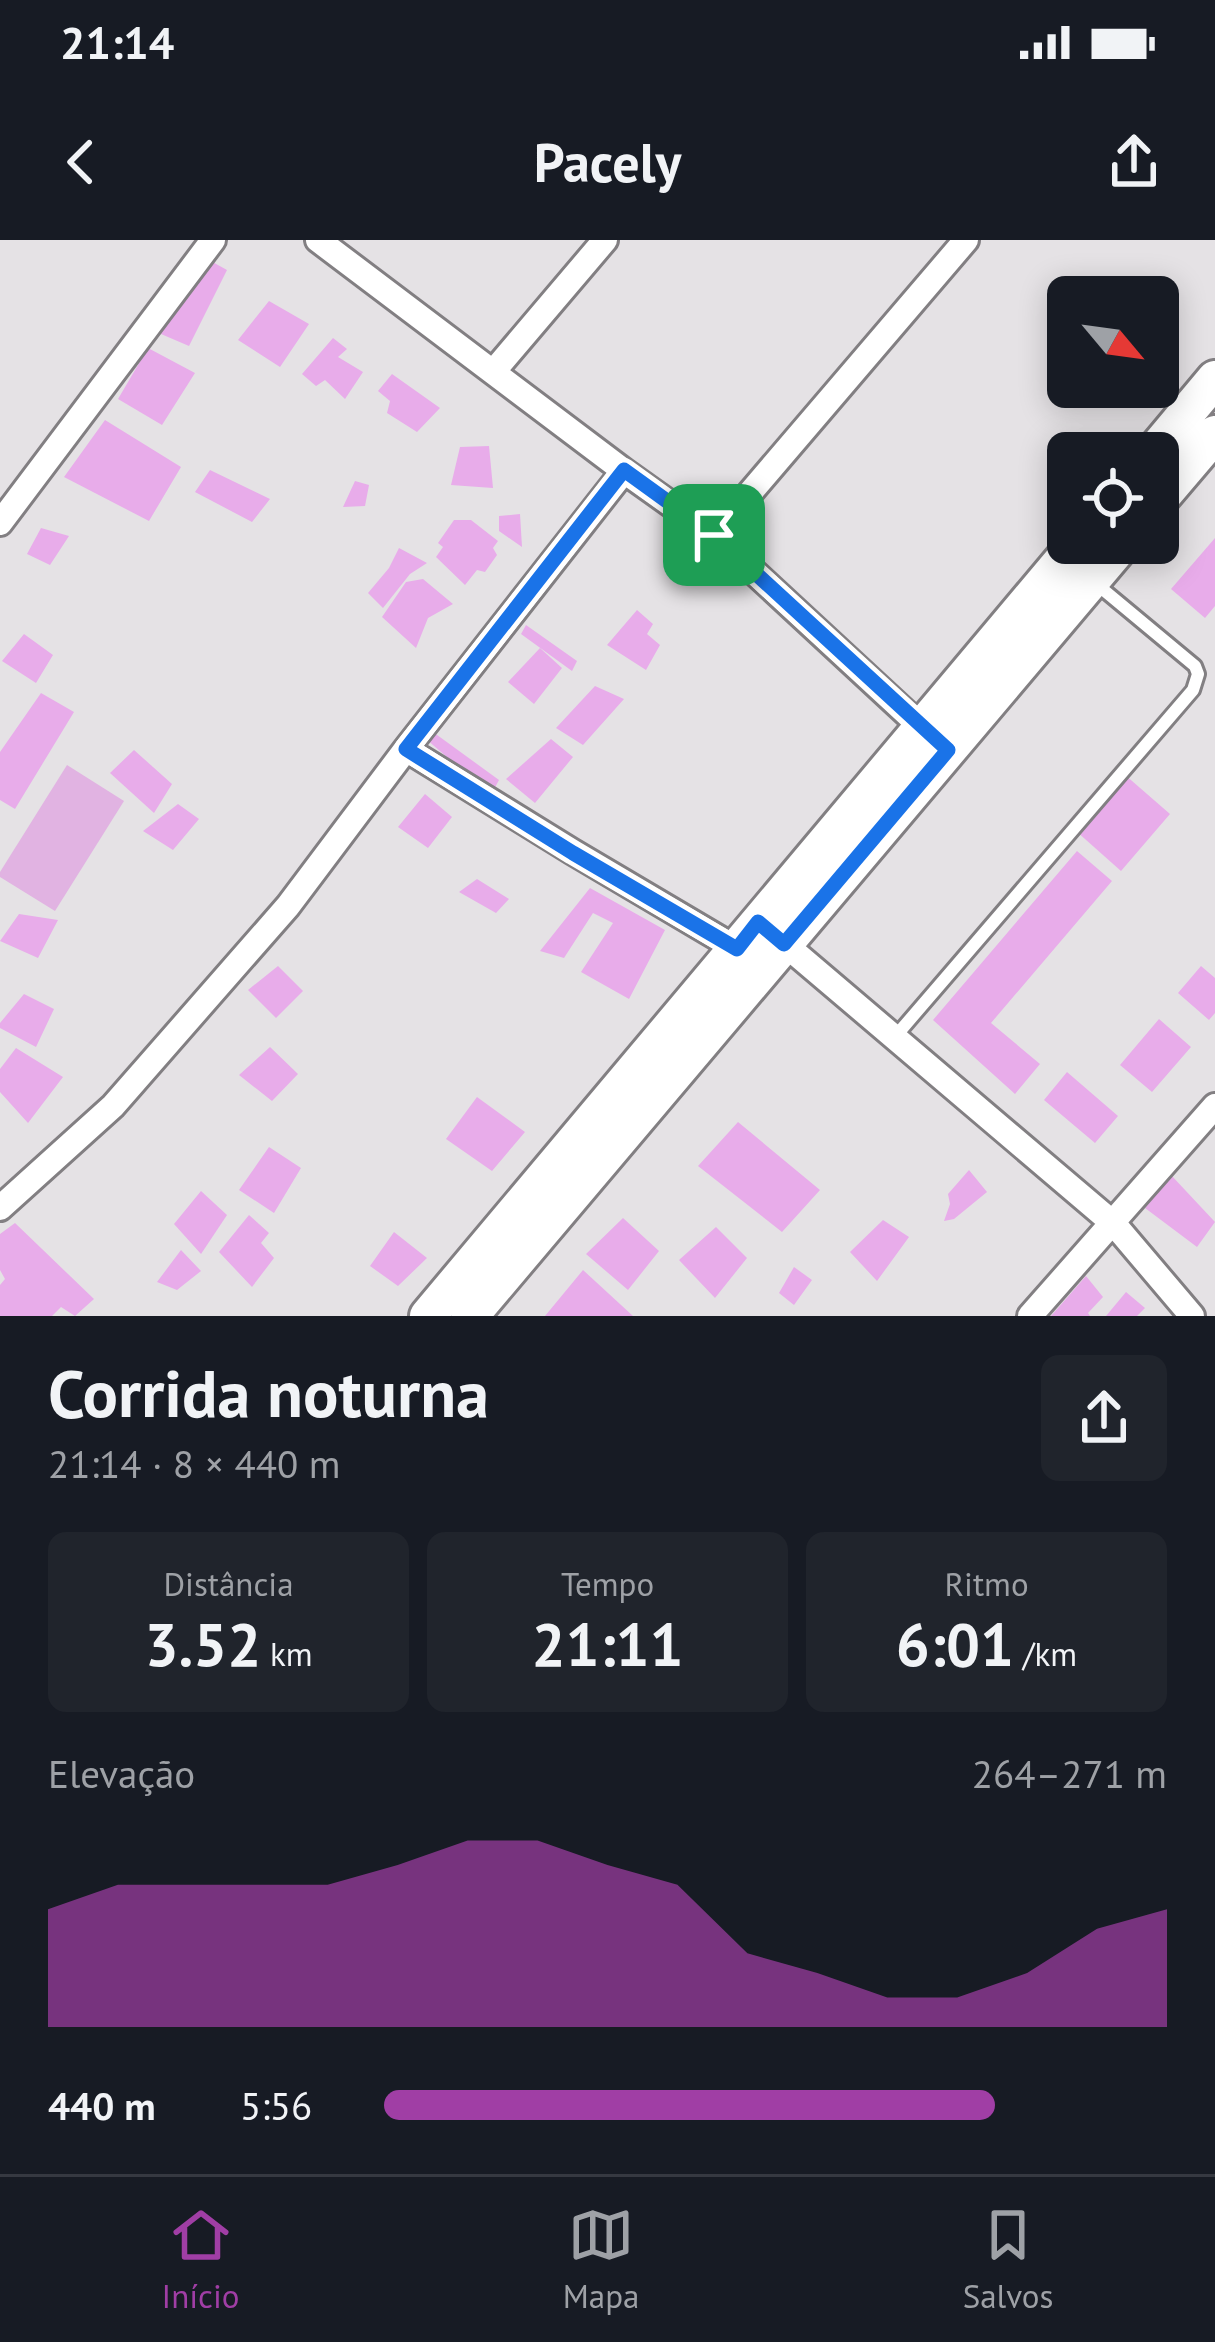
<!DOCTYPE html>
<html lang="pt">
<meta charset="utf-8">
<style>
:root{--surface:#171b24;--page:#20242c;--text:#f1f3f6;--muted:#9ea1a6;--line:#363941;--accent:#a03ea5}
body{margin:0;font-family:"PT Sans",sans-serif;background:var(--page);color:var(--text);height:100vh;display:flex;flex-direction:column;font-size:45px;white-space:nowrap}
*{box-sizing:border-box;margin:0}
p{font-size:39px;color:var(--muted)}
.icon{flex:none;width:66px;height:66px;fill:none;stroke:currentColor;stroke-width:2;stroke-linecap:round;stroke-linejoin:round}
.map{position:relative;height:1076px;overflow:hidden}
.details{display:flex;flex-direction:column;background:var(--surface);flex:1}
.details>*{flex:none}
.needle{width:78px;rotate:119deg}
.tools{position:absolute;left:1047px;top:36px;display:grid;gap:24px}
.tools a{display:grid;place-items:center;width:132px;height:132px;border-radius:18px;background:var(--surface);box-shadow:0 6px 30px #0003;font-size:60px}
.pin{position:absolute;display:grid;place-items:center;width:102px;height:102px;color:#fff;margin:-51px;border-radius:24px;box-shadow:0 6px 18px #0006}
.round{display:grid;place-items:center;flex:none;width:126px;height:126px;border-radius:18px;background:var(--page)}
.headline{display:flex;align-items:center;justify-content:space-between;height:204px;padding:0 48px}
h1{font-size:66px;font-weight:700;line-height:90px}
.stats{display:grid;grid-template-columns:repeat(3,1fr);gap:18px;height:204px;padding:12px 48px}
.stats div{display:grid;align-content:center;border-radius:18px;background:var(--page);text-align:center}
.stats b{font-size:60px;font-weight:700}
.stats small{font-size:33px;font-weight:400}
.stats p{font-size:33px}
.chart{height:336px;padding:24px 48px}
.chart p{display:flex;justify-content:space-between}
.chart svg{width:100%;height:216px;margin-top:12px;fill:var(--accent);opacity:.7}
ul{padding:0 48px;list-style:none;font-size:39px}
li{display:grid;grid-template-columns:192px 144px 1fr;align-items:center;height:90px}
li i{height:30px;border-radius:15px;background:var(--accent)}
.status{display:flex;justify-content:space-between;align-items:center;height:84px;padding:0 60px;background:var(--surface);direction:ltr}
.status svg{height:33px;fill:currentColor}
header{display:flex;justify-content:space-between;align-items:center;height:156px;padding:0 48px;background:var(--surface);font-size:54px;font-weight:700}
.menu{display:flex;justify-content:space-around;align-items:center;height:168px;border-top:3px solid var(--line);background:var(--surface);font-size:33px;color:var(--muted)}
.menu a{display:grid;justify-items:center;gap:6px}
.menu .selected{color:var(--accent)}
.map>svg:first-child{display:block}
.green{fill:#e1b3e2}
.building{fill:#e8acea}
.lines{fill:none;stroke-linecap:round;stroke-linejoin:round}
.lane-casing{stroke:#827f82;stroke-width:18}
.street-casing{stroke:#827f82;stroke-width:30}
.secondary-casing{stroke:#827f82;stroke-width:42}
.lane{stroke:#fff;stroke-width:12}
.street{stroke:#fff;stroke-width:24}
.secondary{stroke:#fff;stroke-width:36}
.route-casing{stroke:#fff;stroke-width:24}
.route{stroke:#1a73e8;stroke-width:15}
</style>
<div class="status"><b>21:14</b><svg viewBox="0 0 49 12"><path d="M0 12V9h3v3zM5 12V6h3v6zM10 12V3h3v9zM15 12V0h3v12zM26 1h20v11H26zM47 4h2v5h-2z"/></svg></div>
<header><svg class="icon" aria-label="back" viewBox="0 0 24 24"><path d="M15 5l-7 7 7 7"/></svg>Pacely<svg class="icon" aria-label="share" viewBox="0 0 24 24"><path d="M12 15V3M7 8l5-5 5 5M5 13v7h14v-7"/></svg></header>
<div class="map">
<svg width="1215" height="1076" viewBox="0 0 1215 1076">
<rect width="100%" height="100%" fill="#e5e2e5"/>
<!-- green -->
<path class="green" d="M67,525L124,561L55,671L0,637V632Z"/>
<!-- building -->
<path class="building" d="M209,20L227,30L189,106L154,91Z
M269,61L309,84L280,127L238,100Z
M333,98L347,109L338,117L363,132L345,159L325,140L316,146L302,134Z
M148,108L195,133L162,185L118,159Z
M392,134L440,168L417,192L387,173L390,161L378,151Z
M105,180L181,227L149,281L64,237Z
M489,206L493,248L451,245L460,207Z
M210,230L270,259L252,282L195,252Z
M355,241L369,245L365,266L343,267Z
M520,274L522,307L499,291V276Z
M454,280H471L498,301L493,308L497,315L485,332L477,330L465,345L436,317L443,307L438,303Z
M41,288L69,296L50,325L27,314Z
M1215,298V366L1205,378L1171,349Z
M399,308L427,323L410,334L383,368L368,353L389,328Z
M423,339L453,364L428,378L416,408L382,377L406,342Z
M637,370L653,384L647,394L660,405L646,430L607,405Z
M526,385L577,421L572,431L521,394Z
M24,394L53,415L36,443L2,421Z
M540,408L562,428L534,464L508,442Z
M595,446L624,459L583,505L556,488Z
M41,453L74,472L15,569L0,560V512Z
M433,492L499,540L491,555L426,499Z
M551,499L573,517L535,563L506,539Z
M134,510L172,544L154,573L110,533Z
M1124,534L1170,574L1121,631L1076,591Z
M425,554L452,577L428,608L398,587Z
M178,564L199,579L173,610L143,591Z
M1077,611L1112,641L991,783L1040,824L1015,854L933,780Z
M477,639L509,659L496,673L459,652Z
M590,648L665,690L629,759L581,732L613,683L593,673L564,718L540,711Z
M19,674L58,680L38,718L0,701Z
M278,726L303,751L276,778L248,750Z
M1201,726L1215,738V773L1209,780L1178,753Z
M24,754L54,769L36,807L0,788V783Z
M1159,779L1191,807L1152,852L1120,825Z
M270,807L298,834L272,861L239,835Z
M16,808L63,837L28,883L0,852V829Z
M1067,832L1118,876L1095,903L1044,860Z
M477,857L525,892L492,931L446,899Z
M738,882L820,950L782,992L698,926Z
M269,907L301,928L274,973L239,950Z
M969,930L987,952L954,979L944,981L950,964L948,954Z
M1171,935L1215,982L1197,1007L1145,968Z
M201,951L227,975L201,1014L174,984Z
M249,975L269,993L261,1003L274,1018L252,1047L219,1012Z
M623,978L659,1011L628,1050L586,1014Z
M883,980L909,997L877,1041L850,1012Z
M15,983L94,1059L75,1076L61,1067L52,1076H0V1045L5,1039L0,1030V994Z
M716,987L747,1018L715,1058L679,1020Z
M394,992L427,1018L398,1046L370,1026Z
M181,1010L201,1031L177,1050L157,1042Z
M794,1027L812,1040L794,1065L779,1053Z
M583,1030L633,1076H545Z
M1086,1036L1103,1057L1088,1073L1090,1076H1051Z
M1126,1052L1145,1068L1137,1076H1106Z"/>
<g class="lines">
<defs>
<path id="lane" d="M894,798L1193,450L1198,434L1195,426L1094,342"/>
<path id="street" d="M318,0L624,231L714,295L931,496
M493,132L605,0
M0,283L213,0
M714,295L966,0
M406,509L573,612L737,709
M774,695L1114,984L1192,1076
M0,968L113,866L288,666L406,509L624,231
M1030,1076L1215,866"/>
<path id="secondary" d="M1153,213L1215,139
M1158,261L1215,194
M428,1076L1077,303
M470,1076L1123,303"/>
</defs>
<!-- lane casing -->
<use href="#lane" class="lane-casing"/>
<!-- street casing -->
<use href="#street" class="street-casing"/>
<!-- secondary casing -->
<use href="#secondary" class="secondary-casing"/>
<!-- lane -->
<use href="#lane" class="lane"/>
<!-- street -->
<use href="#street" class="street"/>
<!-- secondary -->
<use href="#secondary" class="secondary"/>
</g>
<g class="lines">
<defs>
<path id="route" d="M624,230L714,295L948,510L784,704L758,682L737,709L573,613L406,509Z"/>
</defs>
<!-- route casing -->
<use href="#route" class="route-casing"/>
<!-- route -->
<use href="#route" class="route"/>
</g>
</svg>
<div class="tools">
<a><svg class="needle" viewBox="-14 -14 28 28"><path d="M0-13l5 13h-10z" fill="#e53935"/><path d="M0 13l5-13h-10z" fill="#9ea1a6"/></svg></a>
<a><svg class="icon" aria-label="locate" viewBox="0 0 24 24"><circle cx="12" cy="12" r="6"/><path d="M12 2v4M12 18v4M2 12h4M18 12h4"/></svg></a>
</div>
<div class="pin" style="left:714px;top:295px;background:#1e9e55"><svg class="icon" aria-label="arrive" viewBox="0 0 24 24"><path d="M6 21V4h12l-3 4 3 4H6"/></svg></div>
</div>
<section class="details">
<div class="headline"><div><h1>Corrida noturna</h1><p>21:14 · 8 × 440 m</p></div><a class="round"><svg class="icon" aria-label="share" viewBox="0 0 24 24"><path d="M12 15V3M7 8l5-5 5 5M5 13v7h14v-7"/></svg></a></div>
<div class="stats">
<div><p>Distância</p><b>3.52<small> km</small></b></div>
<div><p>Tempo</p><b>21:11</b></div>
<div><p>Ritmo</p><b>6:01<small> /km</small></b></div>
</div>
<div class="chart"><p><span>Elevação</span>264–271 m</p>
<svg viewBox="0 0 160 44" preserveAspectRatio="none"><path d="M0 44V20L10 15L20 15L30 15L40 15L50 11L60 6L70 6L80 11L90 15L100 29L110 33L120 38L130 38L140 33L150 24L160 20V44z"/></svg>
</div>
<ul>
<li><b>440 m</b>5:56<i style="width:78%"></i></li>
</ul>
</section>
<nav class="menu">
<a class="selected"><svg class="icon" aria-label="home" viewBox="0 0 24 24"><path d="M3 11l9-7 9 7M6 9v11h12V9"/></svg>Início</a>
<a><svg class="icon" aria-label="map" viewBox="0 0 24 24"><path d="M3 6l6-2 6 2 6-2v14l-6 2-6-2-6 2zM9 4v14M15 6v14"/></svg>Mapa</a>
<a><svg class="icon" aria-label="saved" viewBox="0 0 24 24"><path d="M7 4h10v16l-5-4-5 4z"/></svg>Salvos</a>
</nav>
